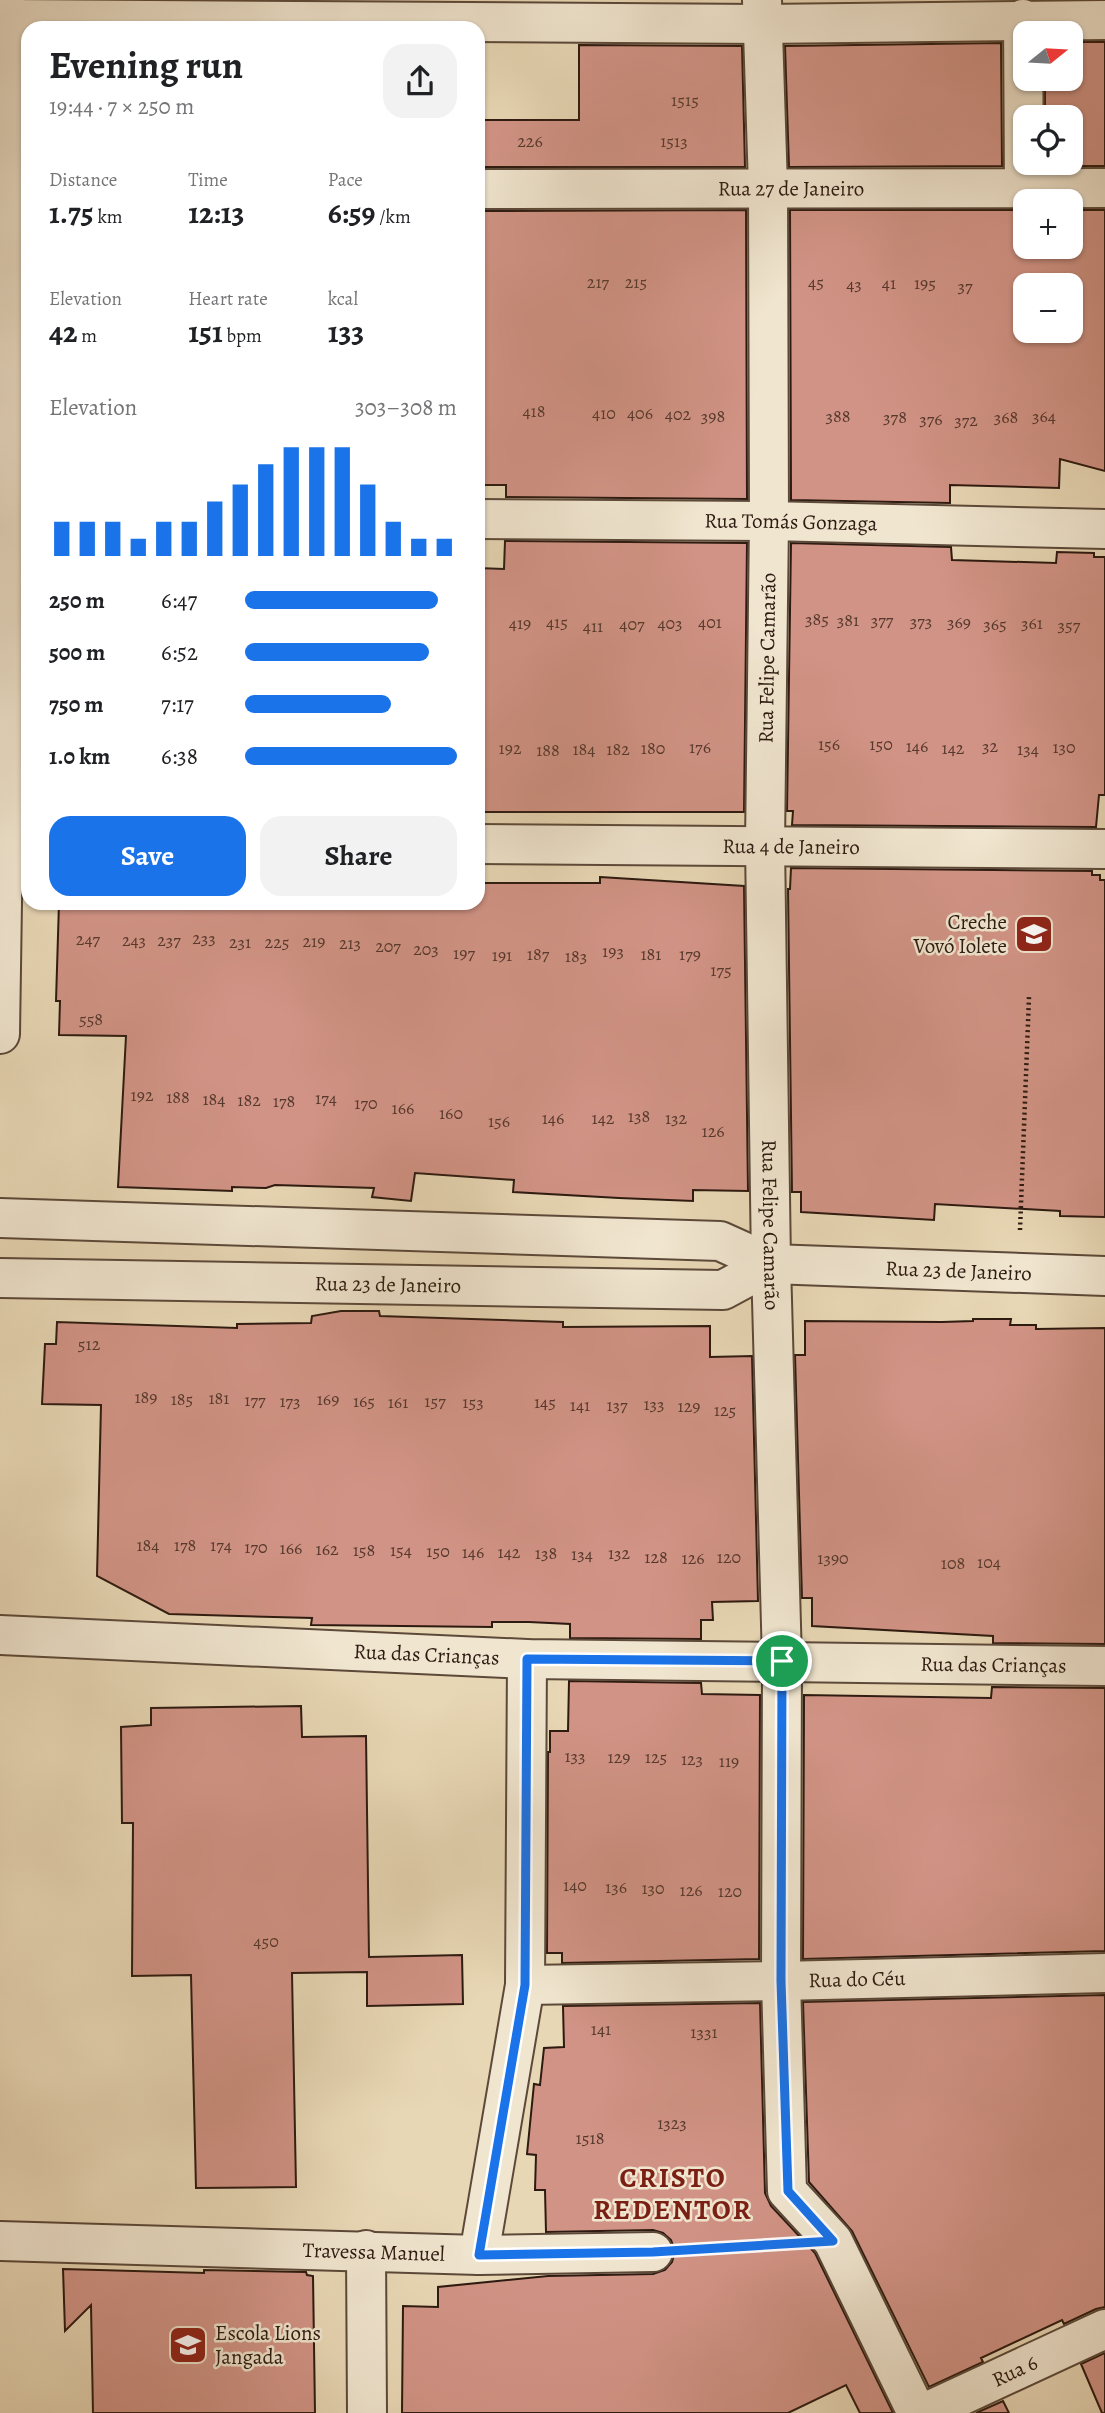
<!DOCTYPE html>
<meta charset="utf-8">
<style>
:root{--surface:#fff;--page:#f2f2f2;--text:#202124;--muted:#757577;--accent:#1a73e8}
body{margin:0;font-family:Alegreya,serif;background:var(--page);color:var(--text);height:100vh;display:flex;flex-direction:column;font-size:26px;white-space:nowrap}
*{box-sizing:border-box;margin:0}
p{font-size:23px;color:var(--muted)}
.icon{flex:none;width:38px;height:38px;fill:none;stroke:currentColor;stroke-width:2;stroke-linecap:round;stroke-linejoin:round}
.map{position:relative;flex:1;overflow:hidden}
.drawer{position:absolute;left:21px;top:21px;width:464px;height:889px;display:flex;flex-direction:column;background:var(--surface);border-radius:21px;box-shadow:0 2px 5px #0004}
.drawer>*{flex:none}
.needle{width:46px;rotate:72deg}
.fabs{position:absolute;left:1013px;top:21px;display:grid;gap:14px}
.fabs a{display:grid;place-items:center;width:70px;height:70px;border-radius:14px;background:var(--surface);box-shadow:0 2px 5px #0004;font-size:35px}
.pin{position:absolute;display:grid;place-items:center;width:60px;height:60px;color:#fff;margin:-30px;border:4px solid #fff;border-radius:50%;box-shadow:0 2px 7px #0007}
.round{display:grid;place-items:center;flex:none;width:74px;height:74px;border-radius:21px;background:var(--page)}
.summary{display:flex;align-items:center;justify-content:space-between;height:119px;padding:0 28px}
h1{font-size:38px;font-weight:600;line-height:52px}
.figures{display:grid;grid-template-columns:repeat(3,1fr);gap:10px;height:119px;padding:7px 28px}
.figures div{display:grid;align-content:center}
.figures b{font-size:30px;font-weight:600}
.figures small{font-size:19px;font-weight:400}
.figures p{font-size:19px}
.chart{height:196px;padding:14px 28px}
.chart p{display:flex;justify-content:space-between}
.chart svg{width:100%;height:126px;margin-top:7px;stroke:var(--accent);stroke-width:6}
.action{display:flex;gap:14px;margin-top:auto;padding:14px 28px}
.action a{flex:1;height:80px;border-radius:21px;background:var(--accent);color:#fff;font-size:28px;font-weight:600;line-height:80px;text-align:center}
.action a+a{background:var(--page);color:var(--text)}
ul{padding:0 28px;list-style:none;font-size:23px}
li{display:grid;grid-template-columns:112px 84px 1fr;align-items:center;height:52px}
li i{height:18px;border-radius:9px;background:var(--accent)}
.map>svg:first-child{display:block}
.building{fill:#d19385;stroke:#2d1a10;stroke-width:2;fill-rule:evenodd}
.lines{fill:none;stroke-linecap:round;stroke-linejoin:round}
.street-casing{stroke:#5c4939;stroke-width:42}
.path{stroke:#2d1a10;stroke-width:4.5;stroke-dasharray:2 3.5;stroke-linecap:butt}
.street{stroke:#f0e5cf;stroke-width:38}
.route-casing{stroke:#fff;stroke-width:14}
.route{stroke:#1a73e8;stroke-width:9}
.labels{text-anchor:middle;stroke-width:5;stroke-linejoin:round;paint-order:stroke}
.number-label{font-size:18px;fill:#56382d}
.street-label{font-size:21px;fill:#2d1a10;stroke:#f0e5cf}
.poi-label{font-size:21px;fill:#2d1a10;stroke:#f0e5cf;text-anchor:end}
.district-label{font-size:28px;font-weight:bold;letter-spacing:2px;fill:#7a1f14;stroke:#f0e5cf}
</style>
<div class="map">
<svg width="1105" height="2413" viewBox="0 0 1105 2413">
<rect width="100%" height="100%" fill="#e8d7b5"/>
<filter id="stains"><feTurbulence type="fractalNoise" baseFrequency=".00286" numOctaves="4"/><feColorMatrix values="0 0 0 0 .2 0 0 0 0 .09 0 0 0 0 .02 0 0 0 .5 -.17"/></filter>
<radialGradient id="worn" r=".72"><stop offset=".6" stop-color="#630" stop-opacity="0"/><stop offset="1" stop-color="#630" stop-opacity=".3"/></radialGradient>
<!-- building -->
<path class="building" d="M1071,42H1105V166H1046V163H1071V117H1045V79H1071Z
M1001,43L1002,166L789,167L785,46Z
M579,45L742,46L745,167H478V120H579Z
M746,210L747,499L506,497V485H478V211Z
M790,210H1026V247H1071V210H1105V471L1060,459L1059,488L950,485V503L791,500ZM1026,285H1071V331H1026Z
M505,541L747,543L744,812H485L478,810V568L504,569Z
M791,543L951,547L952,560L1056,563L1057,552L1094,553V557H1105V795H1099L1096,827L792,825L793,811H787Z
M791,868L1092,871V875H1100V880H1105V1217L1060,1216V1211L935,1204L934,1220L801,1212V1192H792L788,889H790Z
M600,877L744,886L748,1191L693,1190V1201L619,1198L513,1192L514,1180L415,1173L411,1201L372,1197L374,1188L275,1185L266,1188L232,1187V1191L118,1187L126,1036L59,1035L60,1001H56L59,903H478V883H600Z
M341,1311H379L380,1316L563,1322V1327L710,1326V1357L752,1356L758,1601L712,1602L713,1620H701V1639L570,1638V1624L529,1622H492V1627L311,1625L312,1618L169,1614L97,1576L101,1405L42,1404L45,1344H56L57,1322L237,1328V1324L311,1323L312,1316Z
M973,1319H1011L1010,1325H1036V1329L1105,1328V1644L993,1643V1636L812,1626V1598H802L795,1355H805V1321L942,1322L973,1321Z
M569,1681L701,1683L702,1694L760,1695L759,1959L562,1963V1953H547L548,1752H550V1731H568Z
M992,1687L1105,1688V1951L803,1959L804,1695L991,1698Z
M301,1706L302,1737L366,1736L369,1957L462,1955L463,2004L367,2006V1972L292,1973L296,2187L196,2188L191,1975L132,1976L133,1823H122L121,1727L151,1725V1708Z
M1105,1995V2307L1096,2309L1064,2324L1062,2320L981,2358L983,2362L929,2387L852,2231L809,2182L803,2002Z
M760,2003L765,2193L771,2206L815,2253L893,2413H860L846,2385L788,2413H402L403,2306L438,2307V2287L548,2276L653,2274L665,2270L672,2262L675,2251L671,2240L663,2233L653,2230L546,2232L545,2190H535L536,2155L527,2154L534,2084L540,2085L544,2048L564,2047L563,2006Z
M63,2269L204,2273V2270L306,2272L307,2275L313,2276L315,2413H93L91,2305L65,2331Z
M1105,2353V2413H1102L1081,2364Z
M1003,2401L1009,2413H976Z"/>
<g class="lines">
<defs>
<g id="street">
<path id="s1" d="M762,0L768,187L769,521L765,844L771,1264L782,1661L781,1981L787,2191L833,2241L917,2413"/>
<path d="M6,19L763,24L1105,20"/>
<path d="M1023,19L1024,188"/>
<path id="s2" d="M478,189L1105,188"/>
<path id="s3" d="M478,519L769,521L1105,529"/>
<path id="s4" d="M478,844L1105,849"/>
<path d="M0,1034L3,836L19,498L15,190L5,0"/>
<path id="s5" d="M0,1218L720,1241L771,1264L1105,1276"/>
<path id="s6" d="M0,1278L723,1290L771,1264"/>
<path id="s7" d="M0,1635L527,1659L1105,1666"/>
<path id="s8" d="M525,1985L781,1981L1105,1973"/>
<path id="s9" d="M0,2241L479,2255L653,2252"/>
<path d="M366,2250L367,2413"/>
<path d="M479,2255L525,1985L527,1659"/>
<path id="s10" d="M924,2413L1105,2329"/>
</g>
</defs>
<!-- street casing -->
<use href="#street" class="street-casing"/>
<!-- path -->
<path class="path" d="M1020,1230L1029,997
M694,2249L776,2244"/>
<!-- street -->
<use href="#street" class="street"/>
</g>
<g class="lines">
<defs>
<path id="route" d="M527,1659L782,1661L781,1981L788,2191L833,2241L653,2252L479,2255L525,1985Z"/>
</defs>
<!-- route casing -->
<use href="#route" class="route-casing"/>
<!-- route -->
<use href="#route" class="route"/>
</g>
<!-- icons -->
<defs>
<symbol id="school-square" viewBox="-11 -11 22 22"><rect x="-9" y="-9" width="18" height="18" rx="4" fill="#8f2418" stroke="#f0e5cf"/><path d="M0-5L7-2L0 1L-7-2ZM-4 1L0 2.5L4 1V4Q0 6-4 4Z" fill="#fff"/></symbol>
</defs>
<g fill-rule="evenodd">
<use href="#school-square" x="1012" y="912" width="44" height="44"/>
<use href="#school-square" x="166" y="2323" width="44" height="44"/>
</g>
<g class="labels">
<!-- number labels -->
<g class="number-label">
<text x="685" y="106">1515</text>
<text x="530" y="147">226</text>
<text x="674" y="147">1513</text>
<text x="598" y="288">217</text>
<text x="636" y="288">215</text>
<text x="816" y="288">45</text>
<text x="889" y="289">41</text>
<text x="925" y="289">195</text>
<text x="854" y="290">43</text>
<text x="965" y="292">37</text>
<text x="534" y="417">418</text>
<text x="604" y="419">410</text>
<text x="640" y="419">406</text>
<text x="678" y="420">402</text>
<text x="713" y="422">398</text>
<text x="838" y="422">388</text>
<text x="1044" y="422">364</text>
<text x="895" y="423">378</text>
<text x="1006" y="423">368</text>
<text x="931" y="425">376</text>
<text x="966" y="426">372</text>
<text x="817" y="625">385</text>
<text x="848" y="626">381</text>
<text x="882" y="626">377</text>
<text x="921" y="627">373</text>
<text x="557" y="628">415</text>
<text x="710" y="628">401</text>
<text x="959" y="628">369</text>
<text x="520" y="629">419</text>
<text x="670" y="629">403</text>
<text x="1032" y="629">361</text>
<text x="632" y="630">407</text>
<text x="995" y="630">365</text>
<text x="1069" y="631">357</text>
<text x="593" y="632">411</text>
<text x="829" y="750">156</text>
<text x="881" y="750">150</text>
<text x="917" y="752">146</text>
<text x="990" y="752">32</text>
<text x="700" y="753">176</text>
<text x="1064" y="753">130</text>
<text x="510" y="754">192</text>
<text x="653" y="754">180</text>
<text x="953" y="754">142</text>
<text x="584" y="755">184</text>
<text x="618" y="755">182</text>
<text x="1028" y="755">134</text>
<text x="548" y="756">188</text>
<text x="204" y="944">233</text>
<text x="88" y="945">247</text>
<text x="134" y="946">243</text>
<text x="169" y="946">237</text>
<text x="314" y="947">219</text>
<text x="240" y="948">231</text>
<text x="277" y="948">225</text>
<text x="350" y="949">213</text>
<text x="388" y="952">207</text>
<text x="426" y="955">203</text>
<text x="613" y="957">193</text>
<text x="464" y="959">197</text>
<text x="538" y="960">187</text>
<text x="651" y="960">181</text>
<text x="690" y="960">179</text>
<text x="502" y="961">191</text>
<text x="576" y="962">183</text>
<text x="721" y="976">175</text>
<text x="91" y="1025">558</text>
<text x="142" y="1101">192</text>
<text x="178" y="1103">188</text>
<text x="326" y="1104">174</text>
<text x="214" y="1105">184</text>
<text x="249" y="1106">182</text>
<text x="284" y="1107">178</text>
<text x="366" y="1109">170</text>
<text x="403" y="1114">166</text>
<text x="451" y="1119">160</text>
<text x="639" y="1122">138</text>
<text x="553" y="1124">146</text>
<text x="603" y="1124">142</text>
<text x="676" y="1124">132</text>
<text x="499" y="1127">156</text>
<text x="713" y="1137">126</text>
<text x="89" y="1350">512</text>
<text x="146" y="1403">189</text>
<text x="219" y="1404">181</text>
<text x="182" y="1405">185</text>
<text x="328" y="1405">169</text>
<text x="255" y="1406">177</text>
<text x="290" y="1407">173</text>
<text x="364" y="1407">165</text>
<text x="435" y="1407">157</text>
<text x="398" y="1408">161</text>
<text x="473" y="1408">153</text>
<text x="545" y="1408">145</text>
<text x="654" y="1410">133</text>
<text x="580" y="1411">141</text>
<text x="617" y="1411">137</text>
<text x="689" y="1412">129</text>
<text x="725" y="1416">125</text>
<text x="148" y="1551">184</text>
<text x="185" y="1551">178</text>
<text x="221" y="1551">174</text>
<text x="256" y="1553">170</text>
<text x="291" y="1554">166</text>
<text x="327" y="1555">162</text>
<text x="364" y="1556">158</text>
<text x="401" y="1556">154</text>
<text x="438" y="1557">150</text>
<text x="473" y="1558">146</text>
<text x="509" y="1558">142</text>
<text x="546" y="1559">138</text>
<text x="619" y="1559">132</text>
<text x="582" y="1560">134</text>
<text x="656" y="1563">128</text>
<text x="729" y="1563">120</text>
<text x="693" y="1564">126</text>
<text x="833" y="1564">1390</text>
<text x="989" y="1568">104</text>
<text x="953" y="1569">108</text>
<text x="575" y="1762">133</text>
<text x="619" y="1763">129</text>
<text x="656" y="1763">125</text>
<text x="692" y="1765">123</text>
<text x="729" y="1767">119</text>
<text x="575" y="1891">140</text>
<text x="616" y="1893">136</text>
<text x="653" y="1894">130</text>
<text x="691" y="1896">126</text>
<text x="730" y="1897">120</text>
<text x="266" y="1947">450</text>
<text x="601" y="2035">141</text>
<text x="704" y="2038">1331</text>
<text x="672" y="2129">1323</text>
<text x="590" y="2144">1518</text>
</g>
<!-- street labels -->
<g class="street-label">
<text dy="7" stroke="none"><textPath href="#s2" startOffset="313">Rua 27 de Janeiro</textPath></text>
<text dy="7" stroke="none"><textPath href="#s3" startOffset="313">Rua Tomás Gonzaga</textPath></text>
<text transform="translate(767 658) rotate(-89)" y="7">Rua Felipe Camarão</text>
<text dy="7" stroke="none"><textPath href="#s4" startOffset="313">Rua 4 de Janeiro</textPath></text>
<text dy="7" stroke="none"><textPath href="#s1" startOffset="1225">Rua Felipe Camarão</textPath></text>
<text dy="7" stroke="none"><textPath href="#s5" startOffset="964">Rua 23 de Janeiro</textPath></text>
<text dy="7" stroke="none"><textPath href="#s6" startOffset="388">Rua 23 de Janeiro</textPath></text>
<text dy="7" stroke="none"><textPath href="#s7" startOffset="427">Rua das Crianças</textPath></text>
<text dy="7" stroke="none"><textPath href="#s7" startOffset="994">Rua das Crianças</textPath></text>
<text dy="7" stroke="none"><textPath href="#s8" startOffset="332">Rua do Céu</textPath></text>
<text dy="7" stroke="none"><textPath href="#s9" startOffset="374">Travessa Manuel</textPath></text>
<text dy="7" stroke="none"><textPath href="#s10" startOffset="100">Rua 6</textPath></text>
</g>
<!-- poi labels -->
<g class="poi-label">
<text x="1007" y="929">Creche<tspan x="1007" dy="24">Vovó Iolete</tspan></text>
<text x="215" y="2340" text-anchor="start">Escola Lions<tspan x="215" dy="24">Jangada</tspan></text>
</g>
<!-- district labels -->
<g class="district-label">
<text x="673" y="2187">CRISTO<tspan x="673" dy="32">REDENTOR</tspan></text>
</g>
</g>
<rect width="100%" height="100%" filter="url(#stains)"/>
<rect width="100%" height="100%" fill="url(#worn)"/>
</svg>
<div class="fabs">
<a><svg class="needle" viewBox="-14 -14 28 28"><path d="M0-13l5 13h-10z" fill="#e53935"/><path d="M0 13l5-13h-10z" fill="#757577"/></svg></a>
<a><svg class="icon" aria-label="locate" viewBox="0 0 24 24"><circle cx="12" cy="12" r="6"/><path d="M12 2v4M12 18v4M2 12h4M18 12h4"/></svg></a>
<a>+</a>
<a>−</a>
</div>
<div class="pin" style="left:782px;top:1661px;background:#1e9e55"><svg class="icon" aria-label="arrive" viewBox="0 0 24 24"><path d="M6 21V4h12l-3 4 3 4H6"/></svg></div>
<section class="drawer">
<div class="summary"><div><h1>Evening run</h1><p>19:44 · 7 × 250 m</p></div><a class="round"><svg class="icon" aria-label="share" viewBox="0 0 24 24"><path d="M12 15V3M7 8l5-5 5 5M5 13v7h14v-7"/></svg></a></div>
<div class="figures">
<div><p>Distance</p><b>1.75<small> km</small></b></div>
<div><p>Time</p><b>12:13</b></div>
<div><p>Pace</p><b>6:59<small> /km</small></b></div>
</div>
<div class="figures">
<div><p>Elevation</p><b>42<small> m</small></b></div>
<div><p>Heart rate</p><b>151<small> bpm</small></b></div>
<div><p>kcal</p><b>133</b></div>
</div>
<div class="chart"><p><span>Elevation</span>303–308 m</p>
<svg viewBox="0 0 160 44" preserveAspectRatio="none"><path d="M5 44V32M15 44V32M25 44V32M35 44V38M45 44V32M55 44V32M65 44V25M75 44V19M85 44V12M95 44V6M105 44V6M115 44V6M125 44V19M135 44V32M145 44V38M155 44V38"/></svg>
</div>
<ul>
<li><b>250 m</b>6:47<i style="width:91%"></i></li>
<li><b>500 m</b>6:52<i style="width:87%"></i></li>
<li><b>750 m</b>7:17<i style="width:69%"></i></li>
<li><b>1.0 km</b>6:38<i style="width:100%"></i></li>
</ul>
<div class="action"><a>Save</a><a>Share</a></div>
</section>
</div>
